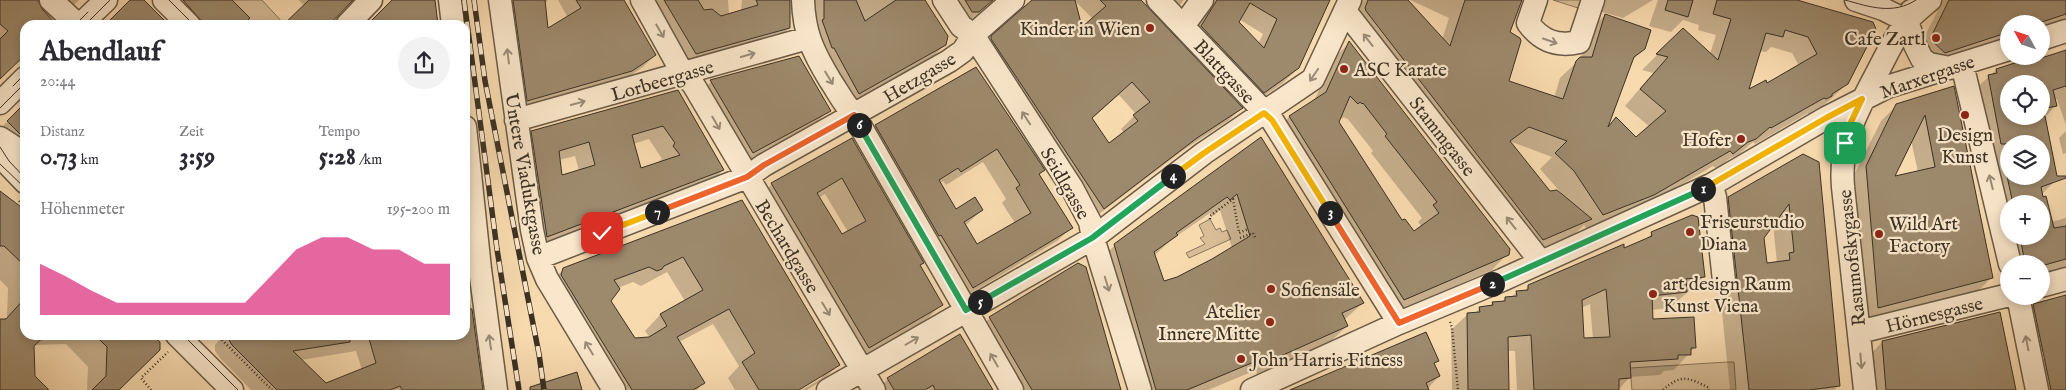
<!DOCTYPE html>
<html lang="de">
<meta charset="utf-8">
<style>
:root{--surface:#fff;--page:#f2f2f3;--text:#2b2b33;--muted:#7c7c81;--accent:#db2777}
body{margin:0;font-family:"IM FELL English",serif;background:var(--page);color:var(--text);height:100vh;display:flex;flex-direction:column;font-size:19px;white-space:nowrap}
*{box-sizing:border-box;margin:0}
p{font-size:16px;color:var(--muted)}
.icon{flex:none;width:28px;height:28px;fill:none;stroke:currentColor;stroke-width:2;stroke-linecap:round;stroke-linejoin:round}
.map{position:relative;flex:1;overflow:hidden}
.side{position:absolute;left:20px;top:20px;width:450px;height:320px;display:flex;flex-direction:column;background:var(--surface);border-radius:15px;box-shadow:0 2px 8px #0003}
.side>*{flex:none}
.needle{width:32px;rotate:310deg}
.tools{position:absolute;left:2000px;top:15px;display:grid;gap:10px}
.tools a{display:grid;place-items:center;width:50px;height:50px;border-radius:50%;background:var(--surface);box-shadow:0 2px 8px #0003;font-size:25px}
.pin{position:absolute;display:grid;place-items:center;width:42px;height:42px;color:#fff;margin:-21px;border-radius:10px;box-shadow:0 2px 8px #0006}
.km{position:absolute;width:25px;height:25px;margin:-12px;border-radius:50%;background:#222;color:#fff;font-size:14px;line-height:25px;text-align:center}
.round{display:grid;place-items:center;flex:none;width:52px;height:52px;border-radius:26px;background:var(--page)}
.overview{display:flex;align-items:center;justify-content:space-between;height:85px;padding:0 20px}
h1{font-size:28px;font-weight:700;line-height:38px}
.stats{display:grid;grid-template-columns:repeat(3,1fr);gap:8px;height:85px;padding:5px 20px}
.stats div{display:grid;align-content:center}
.stats b{font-size:25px;font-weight:700}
.stats small{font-size:14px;font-weight:400}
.stats p{font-size:14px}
.chart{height:140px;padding:10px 20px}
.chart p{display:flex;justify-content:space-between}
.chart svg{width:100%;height:90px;margin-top:5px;fill:var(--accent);opacity:.7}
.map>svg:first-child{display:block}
.green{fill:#d8bd97;stroke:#8a775e}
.shadow{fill:#0003;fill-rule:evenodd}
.building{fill:#9d896c;stroke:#3b3124;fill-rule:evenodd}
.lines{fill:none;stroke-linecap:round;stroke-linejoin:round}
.minor-casing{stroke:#6a5b47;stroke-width:25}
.path{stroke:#3b3124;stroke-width:2.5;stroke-dasharray:1 2.5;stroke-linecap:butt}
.minor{stroke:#fae7cb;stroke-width:22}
.tram{stroke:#3b3124;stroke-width:1}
.rail-casing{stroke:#3b3124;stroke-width:5.5}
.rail{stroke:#fae7cb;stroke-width:4;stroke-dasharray:11;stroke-linecap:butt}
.oneway{stroke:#9a8c78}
.split-1-casing{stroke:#fff;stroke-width:10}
.split-2-casing{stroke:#fff;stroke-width:10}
.split-3-casing{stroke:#fff;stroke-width:10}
.split-4-casing{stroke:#fff;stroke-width:10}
.split-5-casing{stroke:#fff;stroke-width:10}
.split-6-casing{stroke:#fff;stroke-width:10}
.split-7-casing{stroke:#fff;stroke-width:10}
.split-8-casing{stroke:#fff;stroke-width:10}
.split-1{stroke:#f5b400;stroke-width:6}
.split-2{stroke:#22a559;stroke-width:6}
.split-3{stroke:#f0652b;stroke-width:6}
.split-4{stroke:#f5b400;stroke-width:6}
.split-5{stroke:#22a559;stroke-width:6}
.split-6{stroke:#22a559;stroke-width:6}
.split-7{stroke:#f0652b;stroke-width:6}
.split-8{stroke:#f5b400;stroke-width:6}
.poi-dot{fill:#8f2418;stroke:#fae7cb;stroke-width:2}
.labels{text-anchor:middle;stroke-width:4.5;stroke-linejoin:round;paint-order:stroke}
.poi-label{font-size:19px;fill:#3b3124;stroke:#fae7cb;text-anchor:start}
.street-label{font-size:19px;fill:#3b3124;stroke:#fae7cb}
</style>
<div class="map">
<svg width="2066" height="390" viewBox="0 0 2066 390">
<rect width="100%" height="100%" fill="#f8daaf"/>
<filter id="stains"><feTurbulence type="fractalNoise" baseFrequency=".004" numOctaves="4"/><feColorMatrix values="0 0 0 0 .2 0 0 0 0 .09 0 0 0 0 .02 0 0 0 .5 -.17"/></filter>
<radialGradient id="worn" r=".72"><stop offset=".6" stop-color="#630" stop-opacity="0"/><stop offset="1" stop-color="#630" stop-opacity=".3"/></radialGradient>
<!-- green -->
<path class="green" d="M232,0H262L285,25H249L246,22L250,18Z
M1553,0H1581L1578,8Z
M1210,219L1216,230L1220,228L1222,232L1227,230L1231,239L1189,258L1186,253L1205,244L1200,238L1204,236L1199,225Z
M1728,362H1734L1736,390H1632L1630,368Z"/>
<!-- shadow -->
<path class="shadow" d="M0,0H79L60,19L37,2V5L54,25H25V54L0,78Z
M155,0H224L247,25H181Z
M299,0H351L326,25H285L305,6Z
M499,0H548L544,5L547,30L568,18L558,0H622L655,55L643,67L619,83L516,112Z
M643,0H728L729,15L741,11L742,0H789V28L776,41L683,67Z
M811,0H924L945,44L932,58L846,106L819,61Z
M944,0H993L965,25Z
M1034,0H1074L1081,29L1093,19L1074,0H1139L1241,108L1228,121L1182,151L1090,221L979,51ZM1119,95L1136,114L1121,129L1124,133L1108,145L1091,119Z
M1151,0H1184L1168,18Z
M1213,0H1329L1298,68L1283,83L1249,107L1187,42ZM1239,19L1263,34L1258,44L1237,22Z
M1361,0H1407L1442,40L1449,18L1410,0H1520L1508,32L1507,82L1554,98L1560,78L1581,58L1589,31L1605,15L1644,49L1630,62L1606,130L1636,138L1650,127L1625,106L1653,73L1642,70L1683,29L1710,54L1716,35L1698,30L1699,25L1683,20L1671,32L1649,26L1658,0H1794L1847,83L1830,100L1814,112L1809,114L1808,113L1755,144L1753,142L1738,155L1730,158L1717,169L1713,166L1637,211L1587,230L1584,225L1574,235L1527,255L1349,25ZM1771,47L1792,53L1799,66L1767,84L1747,92L1759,51L1766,52ZM1509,141L1552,157L1540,169L1564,196L1550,192Z
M1598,0H1653L1623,18L1595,10Z
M1943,0H2066V24L2041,32V24H2009V42L1929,68L1915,55Z
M1349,43L1507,254L1492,270L1389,315L1274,133L1289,117L1314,101L1334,58ZM1340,117L1342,119L1344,117L1346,119L1347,118L1373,151L1371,153L1422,218L1418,222L1422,227L1414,233L1402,222L1338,122Z
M2066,52V125L2057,99L2054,100L2056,105L2044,118L2056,180L2042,194L2051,222L2066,218V271L2041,278V264H2009V281L1971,93L1996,70L2031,63ZM2009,84H2041V116H2009ZM2009,144H2041V176H2009ZM2009,204H2041V236H2009Z
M798,57L829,110L814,125L738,167L696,96L711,82Z
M976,69L1071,228L1057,241L958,301L862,140L876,126ZM983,162L1006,199L1002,203L1015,223L976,245L965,226L982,210L956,211L939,184L943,181L946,185Z
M1953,87L1991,278L1976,293L1863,322L1850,183L1881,121L1897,105ZM1911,140L1918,172L1893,178Z
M677,91L723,170L709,184L533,250L518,146L532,132ZM649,139L662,159L659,161L661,163L640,170L633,144ZM575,156L579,171L561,176L559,160Z
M25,104V152L0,129Z
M2066,131V153L2063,154L2059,138Z
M1260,139L1363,303L1344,320L1347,326L1330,342L1257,375L1256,370L1208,390H1135L1098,262L1115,245ZM1220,210L1232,248L1177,279L1163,282L1154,256L1171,240L1210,213L1213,216Z
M852,140L941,305L925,321L853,363L756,200L772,184ZM825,194L848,232L842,236L818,198Z
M1803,155L1839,385L1834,390H1730L1712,215L1729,198ZM1773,224L1777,263L1766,264L1764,237Z
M0,193L25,212V335H151L118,390H87L88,367L66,344L33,345L34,376L47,390H0V320L7,318L8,288L0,280Z
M742,202L838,365L823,380L807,390H802L822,378V375L797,390H735L728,378L739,366L713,324L679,342L704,382L697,390H607L548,285L564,269ZM667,272L685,301L660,315L645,331L650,338L634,340L610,301L618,288L633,282L641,286Z
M1652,233L1704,277L1670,308L1652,310V321L1695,347L1674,370L1664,371L1660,375L1630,377L1618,390H1517L1515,351H1507V390H1452L1451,330L1468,314L1475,313L1480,308L1488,307L1493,303L1501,302L1506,298L1511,297L1517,292H1523L1529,286L1645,240ZM1590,304L1593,339H1582L1581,308Z
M468,285L482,390H251L220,358L215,351V345L224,335H465V286ZM356,351L362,370L326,385L301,360Z
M2066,297V342L2055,349L2024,357L2017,322L2034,305Z
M990,318L1120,390H1007L974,334Z
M1882,342L2015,390H1872L1869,356Z
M2066,355V390H2033L2030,373L2045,358Z
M1437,360L1434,364L1439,376L1429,387V390H1291Z
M888,379L991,390H877Z"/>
<!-- building -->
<path class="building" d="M0,0H38L42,9L57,25H25V55L0,79V39L8,31L0,24Z
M130,0H144L169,25H105Z
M183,0H232L250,18L243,25H205Z
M309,0H353L329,25H283Z
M392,0H435L438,25H367Z
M513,0H545L548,28L581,8L576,0H624L656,55L632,71L527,101Z
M664,0H698L704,10L712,9L721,16L758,5L756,0H790V28L696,54Z
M824,0H856L865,21L896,0H925L948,36L946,45L859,94L834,48H832L822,20L824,19Z
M965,0H993L979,12H972Z
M1032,0H1075L1082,27L1106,6L1100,0H1141L1243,108L1197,138L1104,209L991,39V36ZM1132,82L1150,102L1133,115L1138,121L1109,143L1092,118Z
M1217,0H1330L1299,68L1264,93L1201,26ZM1250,3L1277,19L1264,48L1239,22Z
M1368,0H1408L1450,46L1465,0H1522L1510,32L1520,38L1521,41L1509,81L1563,99L1576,61L1580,57H1592L1605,14L1651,30L1645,49L1634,57L1608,127L1616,117L1636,137L1666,111L1640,89L1668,57L1656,54L1683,28L1718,60L1731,19L1713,14L1717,0H1797L1873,22L1876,29L1848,84L1832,94V96L1826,99L1824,98L1771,128L1770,127L1756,139L1748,142L1733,154L1730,151L1654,195L1603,215L1574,171L1555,153L1567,141L1529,127L1510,141L1550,191L1557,190L1592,219L1543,240L1366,11L1365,8ZM1785,30L1808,37L1817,54L1767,83L1766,80L1749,89L1766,33L1783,37Z
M1668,0H1693L1688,17L1665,10Z
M1949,0H2066V14L2036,24H2009V32L1945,53L1930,39Z
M1349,41L1510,249L1509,255L1404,300L1289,116L1326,92ZM1350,96L1358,104L1360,102L1362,104L1363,103L1387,134L1385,136L1437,202L1433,205L1439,213L1414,231L1405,219L1402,220L1339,122Z
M2066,50V86L2053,90L2057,106L2041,109V84H2009V116H2045L2057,176H2066V178L2041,187L2043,197L2046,196L2054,228L2066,226V259L2041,266V264H2025L2020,236H2041V204H2013L2007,176H2041V144H2001L1988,75L1997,73L1996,69L2030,58L2032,61Z
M799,56L831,111L753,153L710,80Z
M976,67L1045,170L1039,174L1073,228L973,288L941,235L939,236L875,125ZM997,149L1020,185L1016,188L1031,213L977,244L964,222L983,210L975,197L956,209L939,180L958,168L961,172Z
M1954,86L1993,278L1878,308L1866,166L1896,104ZM1925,115L1935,167L1895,176Z
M678,90L724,170L547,237L531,131ZM663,126L675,143L673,146L680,155L641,168L632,135ZM589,142L595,165L562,175L559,151Z
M25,103V139L7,121Z
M1261,137L1364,303L1342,313L1348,326L1274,359L1273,354L1187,390H1156L1114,244ZM1237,194L1250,236L1212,259L1177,277L1164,281L1154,252L1178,235L1176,233L1227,197L1230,200Z
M852,138L924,263L920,265L943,305L869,348L771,183ZM842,178L866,221L842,234L817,193Z
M1803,154L1819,162L1840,386L1809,390H1749L1728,197ZM1789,204L1794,252L1789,253L1790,260L1767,263L1764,238Z
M0,191L25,210V266L4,246H0Z
M742,200L840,365L799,390H759L742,362L755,353L729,309L677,337L705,383L693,390H632L561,275L563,268ZM683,257L703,290L660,314L667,326L649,337L635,338L611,301L620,289L614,280L649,267L657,271L662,269L664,266Z
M1692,215L1698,217L1705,277L1686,279L1687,292L1652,296L1653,319L1694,317L1696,348H1691V355H1678V359L1630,362L1631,378L1619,379V390H1534L1531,335L1508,337L1509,390H1468L1467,313L1480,312L1479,307L1493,305L1492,302L1505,301V297L1517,296L1516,291L1528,290V285L1624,244V248L1652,236L1651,232ZM1606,289L1610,337L1584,338L1582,300Z
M1078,263L1086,267L1121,390H1032L989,317Z
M2066,295V390H2051L2033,304Z
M25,298V335H46L34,346L35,376L49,390H0V319H6Z
M465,309H472L483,390H402L400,386L390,390H277L232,345L226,335H350V342L293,351L326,383L376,363L368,335H465Z
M2000,312L2016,390H1886L1882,341Z
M1426,332L1439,361L1434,363L1440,376L1426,383L1429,390H1290Z
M960,334L993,390H935L933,385L925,390H894L887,378Z
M95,335H152L160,342V350L119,390H92L106,376L107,347Z
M577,372L582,390H530V387Z"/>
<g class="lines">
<defs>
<path id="minor" d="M51,0L78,25
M164,0L189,25
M450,0L453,25
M500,0L532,230L538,258L547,279L614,390
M642,0L683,74L693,84L874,390
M803,0C804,33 813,52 830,80C838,92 844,104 854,115L1012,390
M944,0L961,26L973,35L1072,188L1090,222L1093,238L1140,390
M1158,0L1272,120L1399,323
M1536,0L1528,23C1541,41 1557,47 1579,42L1593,0
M1856,0L1883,9L1907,21
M1345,11L1541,262
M1911,11L1907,21L1915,45L1922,59L1929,64L1950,68
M80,25L106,0
M347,25L371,0
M1183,26L1202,0
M2041,39L2066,31
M1962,64L2010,264
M0,103L25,78
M516,120L808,38
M465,127L480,269L496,390
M0,138L17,149L25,157
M0,156L25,182
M1711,185L1715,197L1724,281
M538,258L747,177L764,165L949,61L963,51L973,35L1013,0
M2041,286L2066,279
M2018,296L2037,390
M1859,332L2009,295
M177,335L232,390
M828,390L1093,238L1204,153L1313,79L1350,0
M1252,390L1399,323L1502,280L1711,185L1826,118L1887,87L2009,49
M1865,390L1843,187C1839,140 1857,112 1878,71C1887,54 1895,36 1907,21C1914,13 1922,7 1930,0"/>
</defs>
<!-- minor casing -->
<use href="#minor" class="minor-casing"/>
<!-- path -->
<path class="path" d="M19,201L25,207
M1210,219V216L1233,199L1239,233L1248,229
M1240,238L1253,233L1256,239
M1450,322L1452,328L1458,390
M217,335L272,390
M151,390L141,378L168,352
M1663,390C1681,374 1688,377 1709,388V390"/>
<!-- minor -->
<use href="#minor" class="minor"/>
<!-- tram -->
<path class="tram" d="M169,0L194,25
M1845,0C1870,7 1893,15 1916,0
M75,25L88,12
M85,25L110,0
M13,86L25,74
M0,108L25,83
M0,147L9,161L25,178
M0,164L25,188
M183,335L238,390"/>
<defs>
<path id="rail" d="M464,0L497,249L519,390
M474,0L485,81L539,354L544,390"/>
</defs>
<!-- rail casing -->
<use href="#rail" class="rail-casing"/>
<!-- rail -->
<use href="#rail" class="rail"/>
</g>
<!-- one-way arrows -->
<defs><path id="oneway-shaft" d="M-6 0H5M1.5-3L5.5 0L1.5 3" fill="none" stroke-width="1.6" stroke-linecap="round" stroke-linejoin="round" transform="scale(1.25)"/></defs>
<g class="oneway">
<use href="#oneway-shaft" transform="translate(660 31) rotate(60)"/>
<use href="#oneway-shaft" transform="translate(1368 40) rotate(-128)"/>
<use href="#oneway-shaft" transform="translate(1550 41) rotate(19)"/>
<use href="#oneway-shaft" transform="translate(748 55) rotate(-16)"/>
<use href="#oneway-shaft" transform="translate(508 56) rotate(-97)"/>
<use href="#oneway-shaft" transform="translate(1314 75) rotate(124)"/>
<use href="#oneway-shaft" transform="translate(829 78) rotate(59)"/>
<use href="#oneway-shaft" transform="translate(578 103) rotate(-15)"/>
<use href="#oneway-shaft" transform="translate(1026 118) rotate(-123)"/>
<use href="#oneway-shaft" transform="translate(716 123) rotate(60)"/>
<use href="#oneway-shaft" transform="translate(1991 182) rotate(-104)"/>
<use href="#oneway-shaft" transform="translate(1511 223) rotate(-128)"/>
<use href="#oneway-shaft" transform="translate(1107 284) rotate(73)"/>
<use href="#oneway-shaft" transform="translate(826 309) rotate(59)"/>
<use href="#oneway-shaft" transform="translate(912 341) rotate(-30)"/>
<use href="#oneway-shaft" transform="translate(490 342) rotate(-98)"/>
<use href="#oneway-shaft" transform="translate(2027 343) rotate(-101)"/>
<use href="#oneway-shaft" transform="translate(589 348) rotate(-121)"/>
<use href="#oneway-shaft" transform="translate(994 360) rotate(-120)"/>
<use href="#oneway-shaft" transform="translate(1861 361) rotate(85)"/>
</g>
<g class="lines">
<defs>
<path id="split-1" d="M1703,189L1826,118L1862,99L1851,122L1845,143"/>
<path id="split-2" d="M1492,284L1703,189"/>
<path id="split-3" d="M1330,213L1399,323L1492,284"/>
<path id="split-4" d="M1173,176L1204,153L1264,113L1272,120L1330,213"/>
<path id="split-5" d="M980,302L1092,238L1173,176"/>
<path id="split-6" d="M859,125L966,310L980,302"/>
<path id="split-7" d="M657,212L747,177L764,165L854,115L859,125"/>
<path id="split-8" d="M602,233L657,212"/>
</defs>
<!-- split-1 casing -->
<use href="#split-1" class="split-1-casing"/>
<!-- split-2 casing -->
<use href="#split-2" class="split-2-casing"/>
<!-- split-3 casing -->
<use href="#split-3" class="split-3-casing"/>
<!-- split-4 casing -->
<use href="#split-4" class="split-4-casing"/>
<!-- split-5 casing -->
<use href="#split-5" class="split-5-casing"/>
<!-- split-6 casing -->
<use href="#split-6" class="split-6-casing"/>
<!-- split-7 casing -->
<use href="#split-7" class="split-7-casing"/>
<!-- split-8 casing -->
<use href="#split-8" class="split-8-casing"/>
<!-- split-1 -->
<use href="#split-1" class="split-1"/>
<!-- split-2 -->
<use href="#split-2" class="split-2"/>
<!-- split-3 -->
<use href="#split-3" class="split-3"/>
<!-- split-4 -->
<use href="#split-4" class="split-4"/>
<!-- split-5 -->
<use href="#split-5" class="split-5"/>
<!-- split-6 -->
<use href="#split-6" class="split-6"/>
<!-- split-7 -->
<use href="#split-7" class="split-7"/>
<!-- split-8 -->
<use href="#split-8" class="split-8"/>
</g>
<!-- markers -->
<g class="poi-dot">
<circle cx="1150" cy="28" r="5"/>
<circle cx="1936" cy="38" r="5"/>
<circle cx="1344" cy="69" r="5"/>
<circle cx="1965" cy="115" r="5"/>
<circle cx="1741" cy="139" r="5"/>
<circle cx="1690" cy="232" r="5"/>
<circle cx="1879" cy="234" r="5"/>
<circle cx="1271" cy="289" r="5"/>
<circle cx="1653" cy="294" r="5"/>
<circle cx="1270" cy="322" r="5"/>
<circle cx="1241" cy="359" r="5"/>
</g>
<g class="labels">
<!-- poi labels -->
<g class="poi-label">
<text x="1140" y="35" text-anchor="end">Kinder in Wien</text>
<text x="1926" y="45" text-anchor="end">Cafe Zartl</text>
<text x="1354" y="76">ASC Karate</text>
<text x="1965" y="141" text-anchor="middle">Design<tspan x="1965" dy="22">Kunst</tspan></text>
<text x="1731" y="146" text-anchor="end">Hofer</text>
<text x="1700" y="228">Friseurstudio<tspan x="1700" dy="22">Diana</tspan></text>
<text x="1889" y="230">Wild Art<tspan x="1889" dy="22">Factory</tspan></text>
<text x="1663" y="290">art design Raum<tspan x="1663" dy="22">Kunst Viena</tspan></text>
<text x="1281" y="296">Sofiensäle</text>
<text x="1260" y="318" text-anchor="end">Atelier<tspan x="1260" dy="22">Innere Mitte</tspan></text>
<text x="1251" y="366">John Harris Fitness</text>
</g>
<!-- street labels -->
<g class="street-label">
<text transform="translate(1225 71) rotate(47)" y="7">Blattgasse</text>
<text transform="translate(1927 76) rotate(-19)" y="7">Marxergasse</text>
<text transform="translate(919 77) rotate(-31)" y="7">Hetzgasse</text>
<text transform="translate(662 80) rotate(-16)" y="7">Lorbeergasse</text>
<text transform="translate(1443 136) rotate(52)" y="7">Stammgasse</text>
<text transform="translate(526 174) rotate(80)" y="7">Untere Viaduktgasse</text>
<text transform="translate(1066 183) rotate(60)" y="7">Seidlgasse</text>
<text transform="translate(788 246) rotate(59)" y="7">Bechardgasse</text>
<text transform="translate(1851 258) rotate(-96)" y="7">Rasumofskygasse</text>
<text transform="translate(1934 314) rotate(-14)" y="7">Hörnesgasse</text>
</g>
</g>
<rect width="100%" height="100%" filter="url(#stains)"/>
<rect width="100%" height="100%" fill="url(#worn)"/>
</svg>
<div class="tools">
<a><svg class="needle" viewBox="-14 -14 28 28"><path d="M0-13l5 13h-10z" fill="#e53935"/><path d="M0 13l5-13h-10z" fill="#7c7c81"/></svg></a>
<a><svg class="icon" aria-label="locate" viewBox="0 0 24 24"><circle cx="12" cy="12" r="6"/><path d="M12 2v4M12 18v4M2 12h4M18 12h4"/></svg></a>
<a><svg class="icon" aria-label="layers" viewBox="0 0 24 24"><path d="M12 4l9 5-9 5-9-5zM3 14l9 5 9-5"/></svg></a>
<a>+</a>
<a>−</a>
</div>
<div class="pin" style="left:1845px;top:143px;background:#1e9e55"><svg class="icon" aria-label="arrive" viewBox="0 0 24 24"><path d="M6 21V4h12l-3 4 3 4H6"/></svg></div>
<div class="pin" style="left:602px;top:233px;background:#d93025"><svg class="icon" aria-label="check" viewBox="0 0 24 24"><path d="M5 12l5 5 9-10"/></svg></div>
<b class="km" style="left:1703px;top:189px">1</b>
<b class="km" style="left:1492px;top:284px">2</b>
<b class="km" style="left:1330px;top:213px">3</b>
<b class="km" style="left:1173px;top:176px">4</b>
<b class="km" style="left:980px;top:302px">5</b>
<b class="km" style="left:859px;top:125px">6</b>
<b class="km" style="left:657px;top:212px">7</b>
<section class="side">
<div class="overview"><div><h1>Abendlauf</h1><p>20:44</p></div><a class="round"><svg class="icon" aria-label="share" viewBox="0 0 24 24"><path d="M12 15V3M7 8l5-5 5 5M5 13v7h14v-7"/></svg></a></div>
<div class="stats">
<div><p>Distanz</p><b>0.73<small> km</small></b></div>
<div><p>Zeit</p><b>3:59</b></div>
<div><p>Tempo</p><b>5:28<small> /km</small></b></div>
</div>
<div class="chart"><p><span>Höhenmeter</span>195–200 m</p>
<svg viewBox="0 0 160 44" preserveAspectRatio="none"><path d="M0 44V19L10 25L20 32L30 38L40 38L50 38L60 38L70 38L80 38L90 25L100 12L110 6L120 6L130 12L140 12L150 19L160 19V44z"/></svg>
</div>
</section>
</div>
